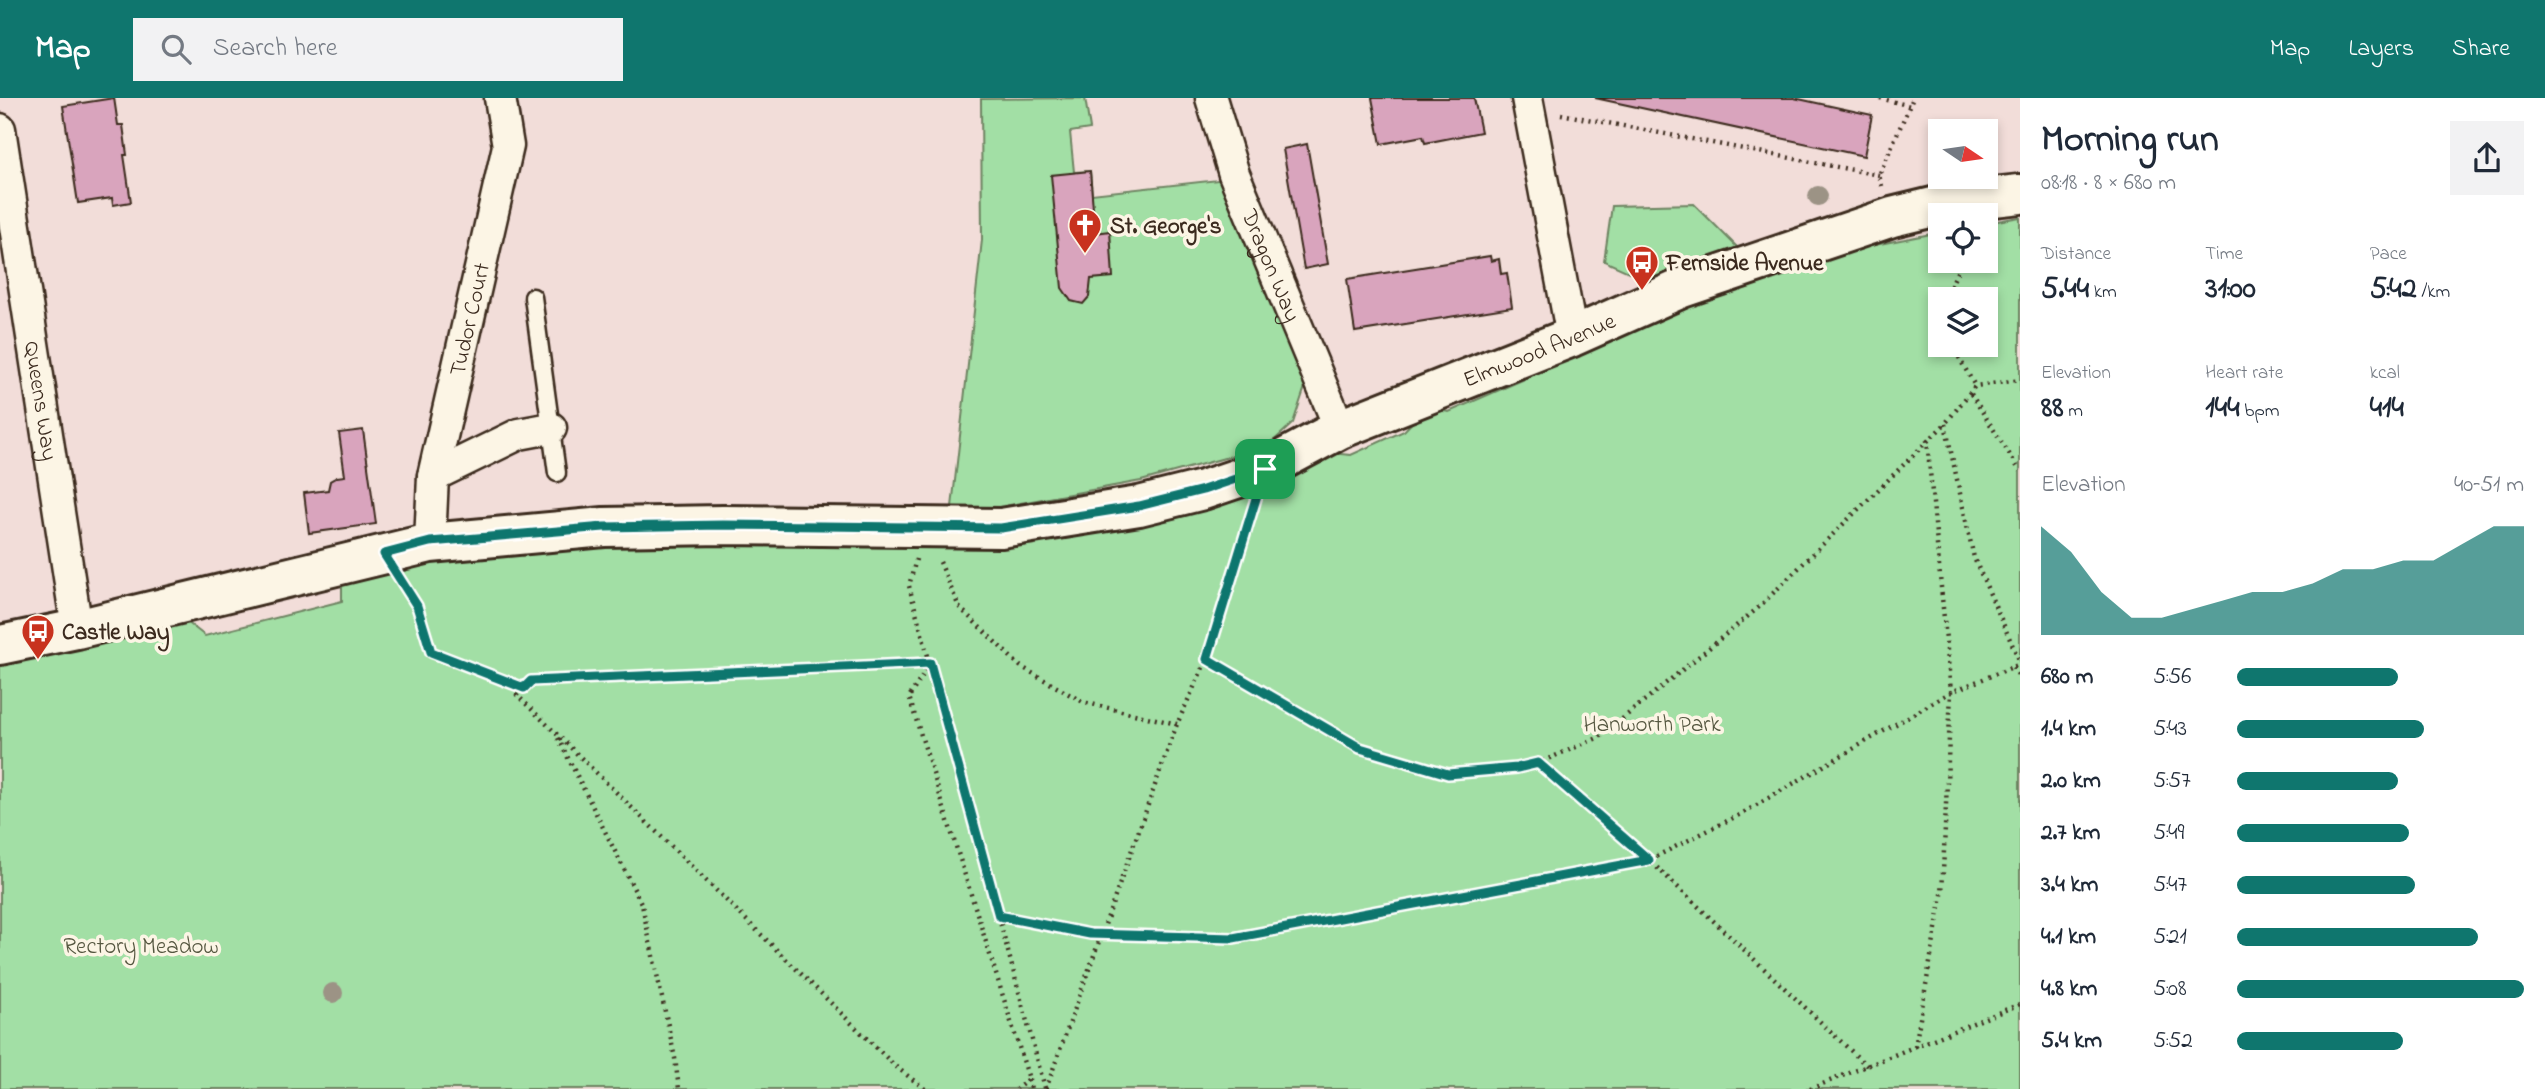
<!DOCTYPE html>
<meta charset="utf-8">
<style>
:root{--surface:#fff;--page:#f2f2f3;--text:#1f2937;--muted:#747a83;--accent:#0f766e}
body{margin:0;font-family:"Indie Flower",sans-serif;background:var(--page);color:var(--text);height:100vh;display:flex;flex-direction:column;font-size:26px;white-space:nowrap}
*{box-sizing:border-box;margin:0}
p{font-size:23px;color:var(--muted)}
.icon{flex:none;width:38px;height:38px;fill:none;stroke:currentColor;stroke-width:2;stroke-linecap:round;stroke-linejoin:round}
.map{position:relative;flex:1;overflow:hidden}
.side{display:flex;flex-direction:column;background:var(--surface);width:525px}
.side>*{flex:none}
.needle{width:46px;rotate:103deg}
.buttons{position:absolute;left:1928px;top:21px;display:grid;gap:14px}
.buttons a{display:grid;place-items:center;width:70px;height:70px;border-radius:0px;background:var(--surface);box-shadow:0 4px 10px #0003;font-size:35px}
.pin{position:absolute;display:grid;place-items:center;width:60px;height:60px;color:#fff;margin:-30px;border-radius:14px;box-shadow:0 4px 10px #0006}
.round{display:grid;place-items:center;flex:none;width:74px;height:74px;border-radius:0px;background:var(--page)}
.summary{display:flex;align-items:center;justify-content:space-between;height:119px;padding:0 21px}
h1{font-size:38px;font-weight:700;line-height:52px}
.metrics{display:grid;grid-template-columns:repeat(3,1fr);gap:10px;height:119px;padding:7px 21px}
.metrics div{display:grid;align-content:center}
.metrics b{font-size:30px;font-weight:700}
.metrics small{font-size:19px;font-weight:400}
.metrics p{font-size:19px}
.chart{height:196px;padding:14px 21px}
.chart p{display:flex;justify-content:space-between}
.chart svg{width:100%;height:126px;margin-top:7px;fill:var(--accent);opacity:.7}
ul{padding:0 21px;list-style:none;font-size:23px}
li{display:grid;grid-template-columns:112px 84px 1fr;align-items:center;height:52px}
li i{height:18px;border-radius:9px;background:var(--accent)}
header{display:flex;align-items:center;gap:42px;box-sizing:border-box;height:98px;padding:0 35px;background:var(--accent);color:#fff}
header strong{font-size:33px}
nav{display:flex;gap:38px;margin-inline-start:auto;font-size:24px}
.search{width:490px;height:63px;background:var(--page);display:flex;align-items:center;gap:18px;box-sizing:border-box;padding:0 24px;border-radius:0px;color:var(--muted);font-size:26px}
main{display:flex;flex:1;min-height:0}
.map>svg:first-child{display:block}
.green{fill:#a2dfa5;stroke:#6e8462;stroke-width:2;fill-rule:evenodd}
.building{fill:#d9a4bd;stroke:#3b2a1e;stroke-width:2}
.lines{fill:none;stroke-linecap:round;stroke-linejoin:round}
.lane-casing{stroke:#3b2a1e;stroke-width:21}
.street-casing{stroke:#3b2a1e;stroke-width:35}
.secondary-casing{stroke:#3b2a1e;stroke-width:44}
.path{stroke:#3b2a1e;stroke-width:4.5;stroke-dasharray:2 5;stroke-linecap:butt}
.lane{stroke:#fcf5e5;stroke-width:16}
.street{stroke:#fcf5e5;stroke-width:30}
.secondary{stroke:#fcf5e5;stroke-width:38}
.tree{fill:#9c9385}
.route-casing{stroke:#fff;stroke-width:14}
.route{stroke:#0f766e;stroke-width:9}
.labels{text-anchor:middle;stroke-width:7;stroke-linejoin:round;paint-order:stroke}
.poi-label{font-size:23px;font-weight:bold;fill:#3b2a1e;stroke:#fcf5e5;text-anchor:start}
.street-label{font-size:23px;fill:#3b2a1e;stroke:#fcf5e5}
.park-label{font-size:23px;fill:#555740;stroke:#fcf5e5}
</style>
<header>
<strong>Map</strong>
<div class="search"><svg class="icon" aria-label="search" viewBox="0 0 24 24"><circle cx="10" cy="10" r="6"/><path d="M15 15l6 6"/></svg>Search here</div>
<nav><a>Map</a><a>Layers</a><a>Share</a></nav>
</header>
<main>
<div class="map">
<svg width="2020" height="991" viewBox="0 0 2020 991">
<rect width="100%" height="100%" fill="#f2ddd9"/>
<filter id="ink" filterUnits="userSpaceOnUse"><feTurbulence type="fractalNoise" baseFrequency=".0143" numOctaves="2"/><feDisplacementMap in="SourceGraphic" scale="14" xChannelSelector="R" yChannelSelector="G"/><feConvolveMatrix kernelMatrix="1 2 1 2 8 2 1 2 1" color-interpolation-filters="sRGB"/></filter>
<g filter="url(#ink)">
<!-- green -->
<path class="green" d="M1085,0L1090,31L1070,34L1074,74L1090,73L1092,96L1227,81L1307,283L1293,325L1268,348L1141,383L982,412L952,409L982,142L981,1Z
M1694,106L1764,176L1793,163L1941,134V163H1986V125L2020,119V991H0V568L182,520L205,538L342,503V486L397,464L529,450L927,441L1330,355L1351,357L1404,333L1426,310L1449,314L1687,210L1649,183L1604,163L1612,108ZM1941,201H1986V247H1941Z"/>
<!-- building -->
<path class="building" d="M114,0L118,27H123L127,57H124L131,104L113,107L112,100L78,105L63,8Z
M1372,0H1474L1481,34L1425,45L1423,38L1381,46Z
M1595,0H1794L1872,17L1864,58Z
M1307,46L1328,166L1304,171L1283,51Z
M1090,73L1095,135L1110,133L1113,179L1091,181L1089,199L1083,206L1071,203L1062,190L1051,77Z
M1490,158L1491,163L1499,161L1501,176L1507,175L1512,209L1355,234L1347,181Z
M363,332L376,426L309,435L304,395L328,392L330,383L337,379L345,378L339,335Z"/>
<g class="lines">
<defs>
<path id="lane" d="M533,199L557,375"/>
<g id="street">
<path id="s1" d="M1211,0L1234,76L1340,331"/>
<path d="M1527,0L1572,239"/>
<path id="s2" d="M0,31L77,531"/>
<path d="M433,378L519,336L551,330"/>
<path id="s3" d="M430,445L433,378L508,48L500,0"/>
</g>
<g id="secondary">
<path id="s4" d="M0,547L77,531L430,445L604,429L723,427L1001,430L1139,408L1203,392L1265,371L1340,331L1572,239L1682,190L1892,119L1958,103L2020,96"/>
</g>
</defs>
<!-- lane casing -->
<use href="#lane" class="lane-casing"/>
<!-- street casing -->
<use href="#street" class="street-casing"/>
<!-- secondary casing -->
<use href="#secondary" class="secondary-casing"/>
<!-- path -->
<path class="path" d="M1880,0L1910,8
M1561,16L1879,77
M1882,88L1879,77L1913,0
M1945,201L1962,163
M1952,247L1975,288
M1971,296L2020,373
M1945,326L1974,460L2020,564
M916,461L909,488L1045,990
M940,464L959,509L1020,568L1083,604L1177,626
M404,486L417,508L431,554L524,590
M1207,561L1360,650L1448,675L1517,670L1538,665L1600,639L1758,510L1945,326L1975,288L2020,282
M930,566L909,599L1029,981L1016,991
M2013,569L2020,580
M558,640L642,807L675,960L679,991
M1538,665L1648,762
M999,818L1090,836L1233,840L1649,762
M1915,949L1942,797L1951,594L1927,342
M1867,968L1649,762L1741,716L1951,594L2020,566
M1029,981L1031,991
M925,991L895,968L517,597L531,583L930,565
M1046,991L1177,626L1207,561L1255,409
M1810,991L2020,906"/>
<!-- lane -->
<use href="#lane" class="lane"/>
<!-- street -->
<use href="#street" class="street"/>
<!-- secondary -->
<use href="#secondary" class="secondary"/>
</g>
<!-- trees -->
<g class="tree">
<circle cx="1818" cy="98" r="10"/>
<circle cx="333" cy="895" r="10"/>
</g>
</g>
<g class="lines" filter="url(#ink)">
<defs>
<path id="route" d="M1265,371L1207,561L1360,650L1448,676L1517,670L1538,665L1649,762L1233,840L1090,836L999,818L930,565L531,583L524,590L431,554L417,508L384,456L430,444L604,429L723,427L1001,430L1139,408L1203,392Z"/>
</defs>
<!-- route casing -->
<use href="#route" class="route-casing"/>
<!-- route -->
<use href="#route" class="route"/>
</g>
<!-- icons -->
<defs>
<symbol id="church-pin" viewBox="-11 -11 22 30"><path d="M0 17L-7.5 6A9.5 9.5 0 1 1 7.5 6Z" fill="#c8321e" stroke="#fcf5e5"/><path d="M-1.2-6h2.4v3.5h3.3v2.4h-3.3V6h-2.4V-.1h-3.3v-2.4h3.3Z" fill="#fff"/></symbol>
<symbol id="bus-pin" viewBox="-11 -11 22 30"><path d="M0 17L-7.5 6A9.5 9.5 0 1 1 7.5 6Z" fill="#c8321e" stroke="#fcf5e5"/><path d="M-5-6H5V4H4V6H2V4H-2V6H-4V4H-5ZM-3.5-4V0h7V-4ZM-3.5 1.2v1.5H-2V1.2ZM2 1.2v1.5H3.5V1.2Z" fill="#fff"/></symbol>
</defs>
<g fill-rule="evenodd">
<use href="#church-pin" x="1066" y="108" width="38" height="52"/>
<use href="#bus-pin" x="1623" y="145" width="38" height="52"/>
<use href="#bus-pin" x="19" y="514" width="38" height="52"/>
</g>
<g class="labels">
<!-- poi labels -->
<g class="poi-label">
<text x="1110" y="135">St. George's</text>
<text x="1666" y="172">Fernside Avenue</text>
<text x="62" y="541">Castle Way</text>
</g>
<!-- street labels -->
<g class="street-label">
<text dy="8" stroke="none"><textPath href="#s1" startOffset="178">Dragon Way</textPath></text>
<text dy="8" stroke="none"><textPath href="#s3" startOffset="228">Tudor Court</textPath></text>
<text dy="8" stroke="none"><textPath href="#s4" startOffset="1584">Elmwood Avenue</textPath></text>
<text dy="8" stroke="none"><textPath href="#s2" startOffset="275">Queens Way</textPath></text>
</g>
<!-- park labels -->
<g class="park-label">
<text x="1652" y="633">Hanworth Park</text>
<text x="141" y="855">Rectory Meadow</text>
</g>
</g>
</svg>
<div class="buttons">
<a><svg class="needle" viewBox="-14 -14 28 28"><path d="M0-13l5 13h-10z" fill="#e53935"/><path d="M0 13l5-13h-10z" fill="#747a83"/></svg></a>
<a><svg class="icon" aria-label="locate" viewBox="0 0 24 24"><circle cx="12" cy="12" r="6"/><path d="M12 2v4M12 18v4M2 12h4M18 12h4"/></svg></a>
<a><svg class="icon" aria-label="layers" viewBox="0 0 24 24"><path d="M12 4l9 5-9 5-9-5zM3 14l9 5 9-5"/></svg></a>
</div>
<div class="pin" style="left:1265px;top:371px;background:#1e9e55"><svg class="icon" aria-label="arrive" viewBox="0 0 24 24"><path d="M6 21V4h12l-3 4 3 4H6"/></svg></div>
</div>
<section class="side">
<div class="summary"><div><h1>Morning run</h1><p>08:18 · 8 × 680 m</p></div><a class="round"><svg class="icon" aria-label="share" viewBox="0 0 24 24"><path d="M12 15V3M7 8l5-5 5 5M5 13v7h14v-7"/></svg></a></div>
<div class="metrics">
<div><p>Distance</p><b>5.44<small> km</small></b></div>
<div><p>Time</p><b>31:00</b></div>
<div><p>Pace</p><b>5:42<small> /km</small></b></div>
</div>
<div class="metrics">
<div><p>Elevation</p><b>88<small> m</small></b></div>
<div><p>Heart rate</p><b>144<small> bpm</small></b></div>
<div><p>kcal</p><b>414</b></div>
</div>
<div class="chart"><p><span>Elevation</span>40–51 m</p>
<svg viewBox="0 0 160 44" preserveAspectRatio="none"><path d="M0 44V6L10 15L20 29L30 38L40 38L50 35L60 32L70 29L80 29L90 26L100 21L110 21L120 18L130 18L140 12L150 6L160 6V44z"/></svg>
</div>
<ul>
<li><b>680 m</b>5:56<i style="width:56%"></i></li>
<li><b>1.4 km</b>5:43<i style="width:65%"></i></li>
<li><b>2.0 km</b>5:57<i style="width:56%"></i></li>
<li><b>2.7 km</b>5:49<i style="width:60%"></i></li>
<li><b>3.4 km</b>5:47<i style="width:62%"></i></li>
<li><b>4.1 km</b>5:21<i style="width:84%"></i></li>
<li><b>4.8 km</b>5:08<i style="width:100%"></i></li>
<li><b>5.4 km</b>5:52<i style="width:58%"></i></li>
</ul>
</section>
</main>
